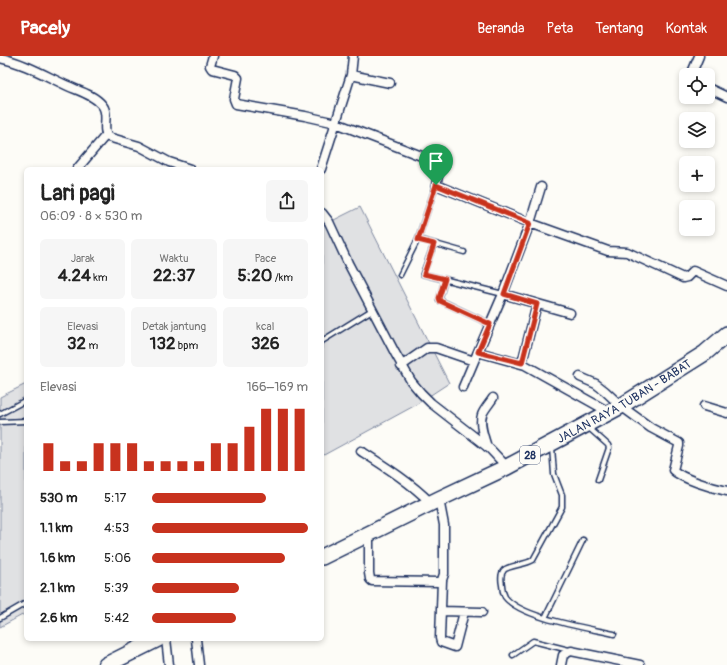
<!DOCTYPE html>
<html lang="id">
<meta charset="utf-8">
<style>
:root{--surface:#fff;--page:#f6f6f6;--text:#222;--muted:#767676;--accent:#c8321e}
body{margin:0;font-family:Pangolin,sans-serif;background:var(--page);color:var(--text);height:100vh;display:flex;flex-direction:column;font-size:15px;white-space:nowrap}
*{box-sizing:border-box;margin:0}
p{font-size:13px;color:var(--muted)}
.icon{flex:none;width:22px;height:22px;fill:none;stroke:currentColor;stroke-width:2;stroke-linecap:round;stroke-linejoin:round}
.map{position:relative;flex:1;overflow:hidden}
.side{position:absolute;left:24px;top:111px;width:300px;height:474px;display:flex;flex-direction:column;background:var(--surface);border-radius:6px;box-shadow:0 2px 6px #0003}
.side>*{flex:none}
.tools{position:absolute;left:679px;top:12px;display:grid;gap:8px}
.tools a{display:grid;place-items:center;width:36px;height:36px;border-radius:6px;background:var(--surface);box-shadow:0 2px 6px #0003;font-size:20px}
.pin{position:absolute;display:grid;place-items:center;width:34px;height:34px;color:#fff;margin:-41px -17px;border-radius:50% 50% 50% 0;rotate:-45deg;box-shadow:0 0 4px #0007}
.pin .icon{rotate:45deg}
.round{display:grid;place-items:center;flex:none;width:42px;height:42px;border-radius:6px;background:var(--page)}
.head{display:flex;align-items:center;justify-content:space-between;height:68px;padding:0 16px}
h1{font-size:22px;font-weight:700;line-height:30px}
.figures{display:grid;grid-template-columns:repeat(3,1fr);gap:6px;height:68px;padding:4px 16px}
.figures div{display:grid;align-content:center;border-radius:6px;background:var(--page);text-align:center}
.figures b{font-size:17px;font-weight:700}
.figures small{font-size:11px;font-weight:400}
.figures p{font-size:11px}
.chart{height:112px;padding:8px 16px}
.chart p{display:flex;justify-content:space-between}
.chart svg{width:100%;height:72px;margin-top:4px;stroke:var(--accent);stroke-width:6}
ul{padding:0 16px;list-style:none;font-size:13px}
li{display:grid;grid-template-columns:64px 48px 1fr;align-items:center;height:30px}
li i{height:10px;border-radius:5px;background:var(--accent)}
header{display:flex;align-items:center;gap:24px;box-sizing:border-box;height:56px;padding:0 20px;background:var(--accent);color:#fff}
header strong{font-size:19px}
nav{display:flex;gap:22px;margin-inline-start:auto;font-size:14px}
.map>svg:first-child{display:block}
.green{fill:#e0e1e3;stroke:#7e88a0}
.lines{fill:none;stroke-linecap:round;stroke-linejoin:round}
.lane-casing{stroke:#1b2f5e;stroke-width:7}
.street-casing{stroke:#1b2f5e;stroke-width:11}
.highway-casing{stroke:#1b2f5e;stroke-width:18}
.lane{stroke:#fdfcf7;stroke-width:4}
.street{stroke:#fdfcf7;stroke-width:8}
.highway{stroke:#fdfcf7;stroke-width:15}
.route-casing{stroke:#fff;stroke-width:8}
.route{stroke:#c8321e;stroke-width:5}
.labels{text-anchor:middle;stroke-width:3;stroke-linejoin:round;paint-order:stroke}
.shield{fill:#fdfcf7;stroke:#5f6c8c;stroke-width:1}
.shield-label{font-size:11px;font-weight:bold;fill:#1b2f5e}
.street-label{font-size:12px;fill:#1b2f5e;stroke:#fdfcf7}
</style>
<header>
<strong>Pacely</strong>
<nav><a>Beranda</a><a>Peta</a><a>Tentang</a><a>Kontak</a></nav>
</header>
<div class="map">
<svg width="727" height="609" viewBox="0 0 727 609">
<rect width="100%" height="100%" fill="#fdfcf7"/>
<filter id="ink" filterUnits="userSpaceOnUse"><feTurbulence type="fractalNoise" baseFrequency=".025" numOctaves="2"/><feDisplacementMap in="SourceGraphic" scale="8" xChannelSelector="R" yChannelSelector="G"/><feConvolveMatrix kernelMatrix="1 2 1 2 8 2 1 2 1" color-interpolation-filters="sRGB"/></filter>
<g filter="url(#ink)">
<!-- green -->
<path class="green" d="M360,151L449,327L414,350L322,400V170Z
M26,328V557L0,571V341Z"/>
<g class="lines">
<defs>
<path id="lane" d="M418,183L464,196
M434,188L423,218L503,238
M400,219L418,183L436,129
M445,223L439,244L490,268
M322,285L372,254
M0,358L26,344
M0,366L26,365
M589,372L608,389L609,392L598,424
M552,391L554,418L562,439V451L533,504C525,509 510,509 504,514C500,518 501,524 502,529C502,533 503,537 505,541C521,562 588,572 614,578
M0,562L26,547
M545,562L583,484
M513,599L533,585L569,594"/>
<path id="street" d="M213,0L210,10L212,13L235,19L238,22L234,43L236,48L305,60L336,67L437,106L440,112L436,129L530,167L608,195L627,196L683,222L687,221L693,215L727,230
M0,2C24,7 46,20 68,30C79,35 94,39 102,49C110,58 101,73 108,81L139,90L169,106L190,113
M351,19L390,27
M691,19L699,0
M708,32L727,41
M77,113L106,79
M321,113L351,19L353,0
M322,157L329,166L348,207L395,297L411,325L421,337L431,347L490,393L507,411
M503,238L570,257
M478,296L525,309L609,356
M522,307L537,248
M401,310L427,292H436L474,305L503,238L530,167L541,131
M580,321L596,328L605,335L621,350L651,372L679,387V390L673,414C682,423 713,432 727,435
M463,331L474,305
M704,350L727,357
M487,391C484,381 479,369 482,359C484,353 490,347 493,342
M361,395C386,411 410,426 431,447
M369,478V517L370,523L372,525L439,526L442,524L444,518V469L439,443
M442,524L440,582L441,586L455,591L464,556
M441,555L482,556
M166,583L169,609
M196,583L199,609
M561,609L563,599L571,595L640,609"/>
<g id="highway">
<path id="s1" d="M322,501L439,443L507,411L621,350L705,297L727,278"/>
<path d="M106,609L158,583"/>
</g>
</defs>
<!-- lane casing -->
<use href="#lane" class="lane-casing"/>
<!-- street casing -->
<use href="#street" class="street-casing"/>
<!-- highway casing -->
<use href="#highway" class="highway-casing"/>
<!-- lane -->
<use href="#lane" class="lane"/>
<!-- street -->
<use href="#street" class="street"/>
<!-- highway -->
<use href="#highway" class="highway"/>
</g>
</g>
<g class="lines" filter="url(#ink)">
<defs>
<path id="route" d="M436,129L530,167L504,238L537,248L522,307L478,296L490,268L440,245L439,242L445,223L424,218L434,188L418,184Z"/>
</defs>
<!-- route casing -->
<use href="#route" class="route-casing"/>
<!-- route -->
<use href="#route" class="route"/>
</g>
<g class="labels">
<!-- shield labels -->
<rect class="shield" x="520" y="390" width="20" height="18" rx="3"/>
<g class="shield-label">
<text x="530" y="403">28</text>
</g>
<!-- street labels -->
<g class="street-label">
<text dy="4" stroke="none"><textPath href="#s1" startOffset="340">JALAN RAYA TUBAN - BABAT</textPath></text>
</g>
</g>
</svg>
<div class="tools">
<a><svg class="icon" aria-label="locate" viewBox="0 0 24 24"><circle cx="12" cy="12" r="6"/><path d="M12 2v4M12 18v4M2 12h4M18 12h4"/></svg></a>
<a><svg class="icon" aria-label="layers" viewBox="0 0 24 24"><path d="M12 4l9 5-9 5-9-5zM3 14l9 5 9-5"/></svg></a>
<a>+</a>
<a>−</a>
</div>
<div class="pin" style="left:436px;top:129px;background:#1e9e55"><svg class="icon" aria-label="arrive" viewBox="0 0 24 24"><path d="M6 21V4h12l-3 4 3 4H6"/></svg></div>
<section class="side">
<div class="head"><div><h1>Lari pagi</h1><p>06:09 · 8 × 530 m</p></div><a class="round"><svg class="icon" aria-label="share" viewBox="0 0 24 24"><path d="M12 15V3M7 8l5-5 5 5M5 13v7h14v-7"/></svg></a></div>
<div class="figures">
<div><p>Jarak</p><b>4.24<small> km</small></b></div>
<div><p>Waktu</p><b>22:37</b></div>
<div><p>Pace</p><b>5:20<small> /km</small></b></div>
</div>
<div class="figures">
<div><p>Elevasi</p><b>32<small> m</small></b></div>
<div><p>Detak jantung</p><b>132<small> bpm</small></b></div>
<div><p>kcal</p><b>326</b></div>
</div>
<div class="chart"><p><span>Elevasi</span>166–169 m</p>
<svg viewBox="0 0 160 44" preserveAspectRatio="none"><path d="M5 44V27M15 44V38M25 44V38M35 44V27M45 44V27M55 44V27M65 44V38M75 44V38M85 44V38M95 44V38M105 44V27M115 44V27M125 44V17M135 44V6M145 44V6M155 44V6"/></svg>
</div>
<ul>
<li><b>530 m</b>5:17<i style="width:73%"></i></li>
<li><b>1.1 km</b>4:53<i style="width:100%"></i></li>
<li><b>1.6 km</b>5:06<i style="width:85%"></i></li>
<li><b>2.1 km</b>5:39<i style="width:56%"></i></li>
<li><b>2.6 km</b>5:42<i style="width:54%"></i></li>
</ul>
</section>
</div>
